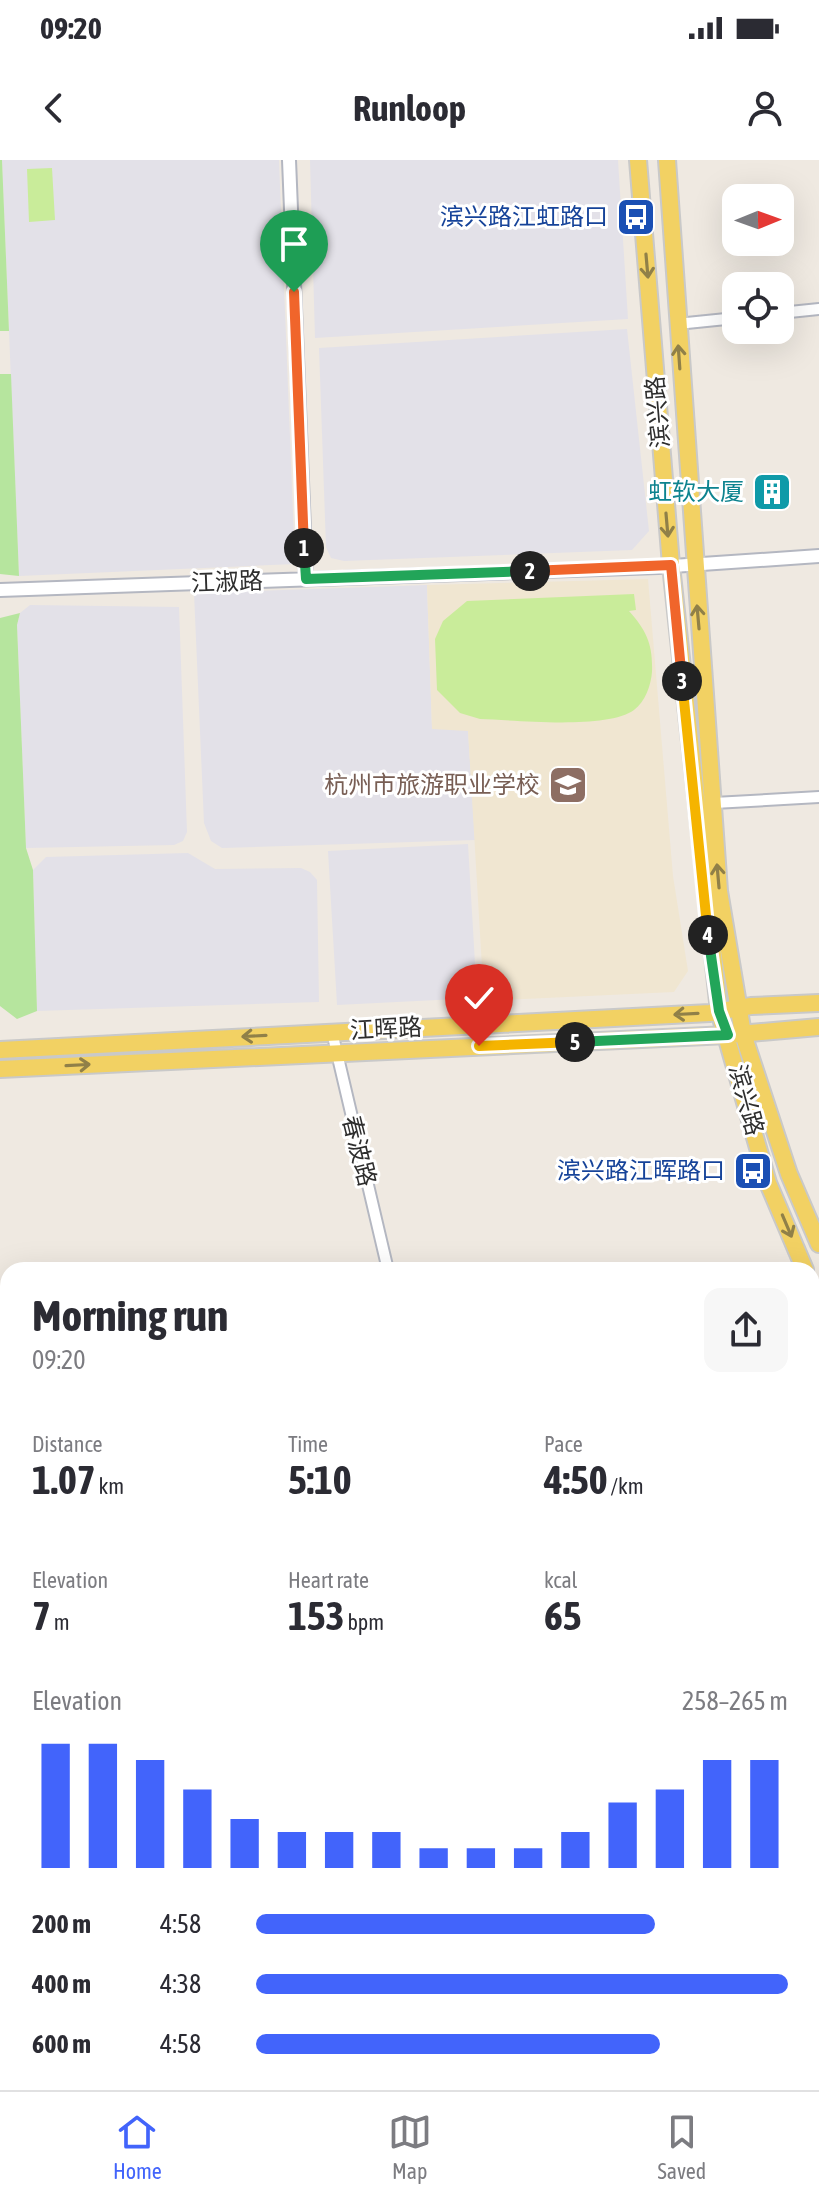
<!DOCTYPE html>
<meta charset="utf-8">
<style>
:root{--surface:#fff;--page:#f7f7f7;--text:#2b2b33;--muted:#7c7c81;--line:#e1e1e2;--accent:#4264fb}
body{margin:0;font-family:"Asap Condensed","Noto Sans SC",sans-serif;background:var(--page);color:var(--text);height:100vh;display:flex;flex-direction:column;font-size:30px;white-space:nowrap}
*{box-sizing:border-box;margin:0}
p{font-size:26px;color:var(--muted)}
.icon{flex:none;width:44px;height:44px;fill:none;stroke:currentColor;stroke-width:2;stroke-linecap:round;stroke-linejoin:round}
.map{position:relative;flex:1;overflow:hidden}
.drawer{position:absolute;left:0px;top:1102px;width:820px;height:828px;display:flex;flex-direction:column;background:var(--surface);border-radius:24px 24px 0 0;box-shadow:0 8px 32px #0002}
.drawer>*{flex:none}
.needle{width:52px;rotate:89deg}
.buttons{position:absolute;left:722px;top:24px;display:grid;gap:16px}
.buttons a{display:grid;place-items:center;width:72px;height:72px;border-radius:16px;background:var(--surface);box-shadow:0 8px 32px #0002;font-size:40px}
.pin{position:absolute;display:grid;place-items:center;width:68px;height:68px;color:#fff;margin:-82px -34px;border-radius:50% 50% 50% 0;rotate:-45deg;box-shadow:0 0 8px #0007}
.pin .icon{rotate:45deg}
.km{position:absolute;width:40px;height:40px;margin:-20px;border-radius:50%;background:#222;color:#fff;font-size:22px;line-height:40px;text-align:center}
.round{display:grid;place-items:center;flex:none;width:84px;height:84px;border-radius:16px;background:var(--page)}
.summary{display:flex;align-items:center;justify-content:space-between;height:136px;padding:0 32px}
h1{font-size:44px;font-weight:700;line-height:60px}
.stats{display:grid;grid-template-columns:repeat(3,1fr);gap:12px;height:136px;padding:8px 32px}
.stats div{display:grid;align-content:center}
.stats b{font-size:40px;font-weight:700}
.stats small{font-size:22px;font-weight:400}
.stats p{font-size:22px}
.chart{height:224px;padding:16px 32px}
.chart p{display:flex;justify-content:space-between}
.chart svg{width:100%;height:144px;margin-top:8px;stroke:var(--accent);stroke-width:6}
ul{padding:0 32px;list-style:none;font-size:26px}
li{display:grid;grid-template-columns:128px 96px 1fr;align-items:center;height:60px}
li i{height:20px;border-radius:10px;background:var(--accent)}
.status{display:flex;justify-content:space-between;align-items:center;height:56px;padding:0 40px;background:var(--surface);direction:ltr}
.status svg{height:22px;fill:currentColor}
header{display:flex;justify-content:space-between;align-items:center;height:104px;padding:0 32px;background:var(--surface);font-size:36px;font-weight:700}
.dock{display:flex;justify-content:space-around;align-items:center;height:112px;border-top:2px solid var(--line);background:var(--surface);font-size:22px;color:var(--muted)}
.dock a{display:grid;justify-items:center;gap:4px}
.dock .selected{color:var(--accent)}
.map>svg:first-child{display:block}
.industrial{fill:#e3e1e8}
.education{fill:#f0e6d1}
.green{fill:#b6e59e}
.pitch{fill:#c9ec9a}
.water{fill:#75cff0}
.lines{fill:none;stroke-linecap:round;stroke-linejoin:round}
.minor-casing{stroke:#b4b7c1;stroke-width:14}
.tertiary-casing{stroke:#b4b7c1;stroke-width:16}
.secondary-casing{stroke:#b4b7c1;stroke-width:18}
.primary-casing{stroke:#c9c9c9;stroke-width:20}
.minor{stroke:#fff;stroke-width:10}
.tertiary{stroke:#fff;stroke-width:12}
.secondary{stroke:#fff;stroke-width:14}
.primary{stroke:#f2d163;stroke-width:16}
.oneway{stroke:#908048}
.split-1-casing{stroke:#fff;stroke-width:16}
.split-2-casing{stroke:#fff;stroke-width:16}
.split-3-casing{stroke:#fff;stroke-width:16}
.split-4-casing{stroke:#fff;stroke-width:16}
.split-5-casing{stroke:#fff;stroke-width:16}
.split-6-casing{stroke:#fff;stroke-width:16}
.split-1{stroke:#f0652b;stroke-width:10}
.split-2{stroke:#22a559;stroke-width:10}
.split-3{stroke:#f0652b;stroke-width:10}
.split-4{stroke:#f5b400;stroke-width:10}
.split-5{stroke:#22a559;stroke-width:10}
.split-6{stroke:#f5b400;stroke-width:10}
.labels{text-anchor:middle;stroke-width:6;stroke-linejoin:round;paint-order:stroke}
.transit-label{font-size:24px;fill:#164399;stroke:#fff;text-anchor:end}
.street-label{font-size:24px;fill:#2e2e2e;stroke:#fff}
.culture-label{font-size:24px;fill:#0d838f;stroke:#fff;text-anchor:end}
.education-label{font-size:24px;fill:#785e54;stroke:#fff;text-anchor:end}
</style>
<div class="status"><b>09:20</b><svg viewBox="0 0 49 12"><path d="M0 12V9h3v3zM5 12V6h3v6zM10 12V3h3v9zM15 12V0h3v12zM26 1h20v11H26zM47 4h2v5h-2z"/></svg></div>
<header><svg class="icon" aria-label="back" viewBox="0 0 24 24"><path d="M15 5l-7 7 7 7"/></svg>Runloop<svg class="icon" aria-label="person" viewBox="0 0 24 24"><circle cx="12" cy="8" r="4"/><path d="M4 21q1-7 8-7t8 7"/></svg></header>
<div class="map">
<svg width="819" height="1930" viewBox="0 0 819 1930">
<rect width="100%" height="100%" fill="#efe9e1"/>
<!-- industrial -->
<path class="industrial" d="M2,0H279L295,404L19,416Z
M310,0H618L628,159L315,178Z
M627,169L649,371L632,390L344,401L331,398L326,387L319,188Z
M427,425L432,568L468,570L475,680L222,688L211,681L204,663L194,433Z
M30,445L179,447L187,672L183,681L174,685L26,688L17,465L20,453Z
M468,684L477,838L337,845L328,691Z
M188,693L215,709L301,708L310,712L317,720L319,842L37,851L33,710L46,697Z"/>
<!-- education -->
<path class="education" d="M648,419L673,716L688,811L674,832L484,841L468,571L432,569L427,425Z"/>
<!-- green -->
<path class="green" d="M0,0H2L9,171H0Z
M0,214H11L19,416L0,414Z
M20,453L17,465L26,688L33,710L37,851L17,859L0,846V458Z
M819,1579V1756H812V1625Z"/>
<!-- pitch -->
<path class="pitch" d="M52,8L55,60L29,62L27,9Z
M634,434L636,450L629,451C647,471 653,485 652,512C651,525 645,542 634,550C607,570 515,560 480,559L460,553L437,530L435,479L443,461L467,441Z"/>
<!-- water -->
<path class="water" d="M819,1336V1579L812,1625V1353Z"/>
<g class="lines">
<defs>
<path id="minor" d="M780,153L819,149
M677,164L736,158
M714,643L819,637
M332,872L388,1110
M553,1930L555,1922"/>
<path id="tertiary" d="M289,0L306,419
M0,430L658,407L819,396"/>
<path id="secondary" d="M0,1532L6,1698L0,1819
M812,1783H819
M812,1802H819"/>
<path id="primary" d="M638,0L671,405L719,851L768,1023L805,1110
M667,0L719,731L743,874L789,1014L819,1084
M0,890L710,853L751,846L819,843
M0,909L728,875L819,867
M812,1126L819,1142"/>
</defs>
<!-- minor casing -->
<use href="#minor" class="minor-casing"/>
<!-- tertiary casing -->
<use href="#tertiary" class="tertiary-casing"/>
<!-- secondary casing -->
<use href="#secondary" class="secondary-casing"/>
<!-- primary casing -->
<use href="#primary" class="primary-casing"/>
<!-- minor -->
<use href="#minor" class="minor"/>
<!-- tertiary -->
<use href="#tertiary" class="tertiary"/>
<!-- secondary -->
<use href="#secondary" class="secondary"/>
<!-- primary -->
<use href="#primary" class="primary"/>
</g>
<!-- one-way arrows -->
<defs><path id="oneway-shaft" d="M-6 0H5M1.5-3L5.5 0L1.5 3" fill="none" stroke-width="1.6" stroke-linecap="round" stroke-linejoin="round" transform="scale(2)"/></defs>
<g class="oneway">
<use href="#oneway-shaft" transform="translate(647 106) rotate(85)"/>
<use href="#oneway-shaft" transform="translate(679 197) rotate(-94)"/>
<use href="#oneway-shaft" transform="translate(667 365) rotate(85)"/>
<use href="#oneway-shaft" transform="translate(698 457) rotate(-95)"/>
<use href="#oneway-shaft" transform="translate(718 716) rotate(-95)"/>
<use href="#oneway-shaft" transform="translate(686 854) rotate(177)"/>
<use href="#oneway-shaft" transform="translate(254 876) rotate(177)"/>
<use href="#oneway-shaft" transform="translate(78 905) rotate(-3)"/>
<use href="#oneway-shaft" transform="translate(787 1066) rotate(67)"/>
</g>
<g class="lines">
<defs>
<path id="split-1" d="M294,132L304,388"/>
<path id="split-2" d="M304,388L306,419L530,411"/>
<path id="split-3" d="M530,411L671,405L682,521"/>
<path id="split-4" d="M682,521L708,775"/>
<path id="split-5" d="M575,882L728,875L719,851L708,775"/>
<path id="split-6" d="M479,886L575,882"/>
</defs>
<!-- split-1 casing -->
<use href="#split-1" class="split-1-casing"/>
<!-- split-2 casing -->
<use href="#split-2" class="split-2-casing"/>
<!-- split-3 casing -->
<use href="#split-3" class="split-3-casing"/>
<!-- split-4 casing -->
<use href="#split-4" class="split-4-casing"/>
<!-- split-5 casing -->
<use href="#split-5" class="split-5-casing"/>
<!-- split-6 casing -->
<use href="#split-6" class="split-6-casing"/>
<!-- split-1 -->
<use href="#split-1" class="split-1"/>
<!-- split-2 -->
<use href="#split-2" class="split-2"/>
<!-- split-3 -->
<use href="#split-3" class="split-3"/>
<!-- split-4 -->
<use href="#split-4" class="split-4"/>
<!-- split-5 -->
<use href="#split-5" class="split-5"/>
<!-- split-6 -->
<use href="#split-6" class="split-6"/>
</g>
<!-- icons -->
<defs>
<symbol id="bus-square" viewBox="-11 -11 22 22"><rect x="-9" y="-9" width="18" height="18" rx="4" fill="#1a4fb4" stroke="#fff"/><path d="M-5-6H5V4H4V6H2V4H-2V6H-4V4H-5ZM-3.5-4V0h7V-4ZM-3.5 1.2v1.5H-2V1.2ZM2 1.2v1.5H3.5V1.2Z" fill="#fff"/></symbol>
<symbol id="building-square" viewBox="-11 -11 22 22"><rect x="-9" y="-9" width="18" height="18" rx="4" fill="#0f9aa8" stroke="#fff"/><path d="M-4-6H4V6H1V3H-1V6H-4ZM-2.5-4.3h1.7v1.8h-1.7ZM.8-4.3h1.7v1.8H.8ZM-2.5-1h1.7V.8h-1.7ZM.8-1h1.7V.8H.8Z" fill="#fff"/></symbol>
<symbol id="school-square" viewBox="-11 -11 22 22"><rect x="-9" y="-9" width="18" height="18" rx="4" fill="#8d6e63" stroke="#fff"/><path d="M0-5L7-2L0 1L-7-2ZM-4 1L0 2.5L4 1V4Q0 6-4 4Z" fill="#fff"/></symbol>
</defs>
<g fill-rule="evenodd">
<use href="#bus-square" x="614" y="35" width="44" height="44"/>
<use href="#building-square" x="750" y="310" width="44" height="44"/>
<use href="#school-square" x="546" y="603" width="44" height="44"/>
<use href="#bus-square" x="731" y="989" width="44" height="44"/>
</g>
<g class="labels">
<!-- transit labels -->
<g class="transit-label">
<text x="608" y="65">滨兴路江虹路口</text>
<text x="725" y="1019">滨兴路江晖路口</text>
</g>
<!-- street labels -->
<g class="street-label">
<text transform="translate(658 252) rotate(-95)" y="8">滨兴路</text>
<text transform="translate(227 422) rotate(-2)" y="8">江淑路</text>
<text transform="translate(386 869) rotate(-3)" y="8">江晖路</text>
<text transform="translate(746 940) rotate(75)" y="8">滨兴路</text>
<text transform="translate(359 991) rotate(76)" y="8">春波路</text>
</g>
<!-- culture labels -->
<g class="culture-label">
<text x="744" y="340">虹软大厦</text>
</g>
<!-- education labels -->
<g class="education-label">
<text x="540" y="633">杭州市旅游职业学校</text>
</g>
</g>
</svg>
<div class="buttons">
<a><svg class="needle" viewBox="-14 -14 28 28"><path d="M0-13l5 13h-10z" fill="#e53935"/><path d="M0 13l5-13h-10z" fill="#7c7c81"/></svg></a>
<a><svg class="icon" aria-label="locate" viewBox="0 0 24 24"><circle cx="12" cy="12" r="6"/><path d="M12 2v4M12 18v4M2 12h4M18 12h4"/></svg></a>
</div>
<div class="pin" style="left:294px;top:132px;background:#1e9e55"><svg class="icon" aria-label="arrive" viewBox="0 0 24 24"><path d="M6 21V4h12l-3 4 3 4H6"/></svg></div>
<div class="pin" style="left:479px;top:886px;background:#d93025"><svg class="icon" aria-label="check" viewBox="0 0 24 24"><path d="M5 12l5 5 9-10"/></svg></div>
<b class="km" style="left:304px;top:388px">1</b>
<b class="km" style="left:530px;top:411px">2</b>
<b class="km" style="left:682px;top:521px">3</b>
<b class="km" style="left:708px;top:775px">4</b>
<b class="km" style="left:575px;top:882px">5</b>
<section class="drawer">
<div class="summary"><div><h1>Morning run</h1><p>09:20</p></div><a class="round"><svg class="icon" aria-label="share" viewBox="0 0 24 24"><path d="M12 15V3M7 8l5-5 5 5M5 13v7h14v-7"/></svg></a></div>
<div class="stats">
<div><p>Distance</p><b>1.07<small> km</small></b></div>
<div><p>Time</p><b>5:10</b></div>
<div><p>Pace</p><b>4:50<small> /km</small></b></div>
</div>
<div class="stats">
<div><p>Elevation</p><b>7<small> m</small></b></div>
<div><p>Heart rate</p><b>153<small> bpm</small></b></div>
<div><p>kcal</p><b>65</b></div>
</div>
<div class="chart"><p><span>Elevation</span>258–265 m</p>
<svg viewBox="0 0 160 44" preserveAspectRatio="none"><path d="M5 44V6M15 44V6M25 44V11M35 44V20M45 44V29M55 44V33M65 44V33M75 44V33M85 44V38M95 44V38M105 44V38M115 44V33M125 44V24M135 44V20M145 44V11M155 44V11"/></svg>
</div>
<ul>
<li><b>200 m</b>4:58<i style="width:75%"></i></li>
<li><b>400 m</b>4:38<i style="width:100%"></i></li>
<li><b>600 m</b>4:58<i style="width:76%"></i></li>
</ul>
</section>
</div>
<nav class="dock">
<a class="selected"><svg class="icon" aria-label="home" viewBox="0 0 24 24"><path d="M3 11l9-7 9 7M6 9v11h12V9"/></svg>Home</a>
<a><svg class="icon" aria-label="map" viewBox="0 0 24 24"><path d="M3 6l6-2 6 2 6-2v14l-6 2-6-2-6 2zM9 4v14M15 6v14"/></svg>Map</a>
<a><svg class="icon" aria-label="saved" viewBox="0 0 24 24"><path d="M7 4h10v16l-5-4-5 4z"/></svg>Saved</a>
</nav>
